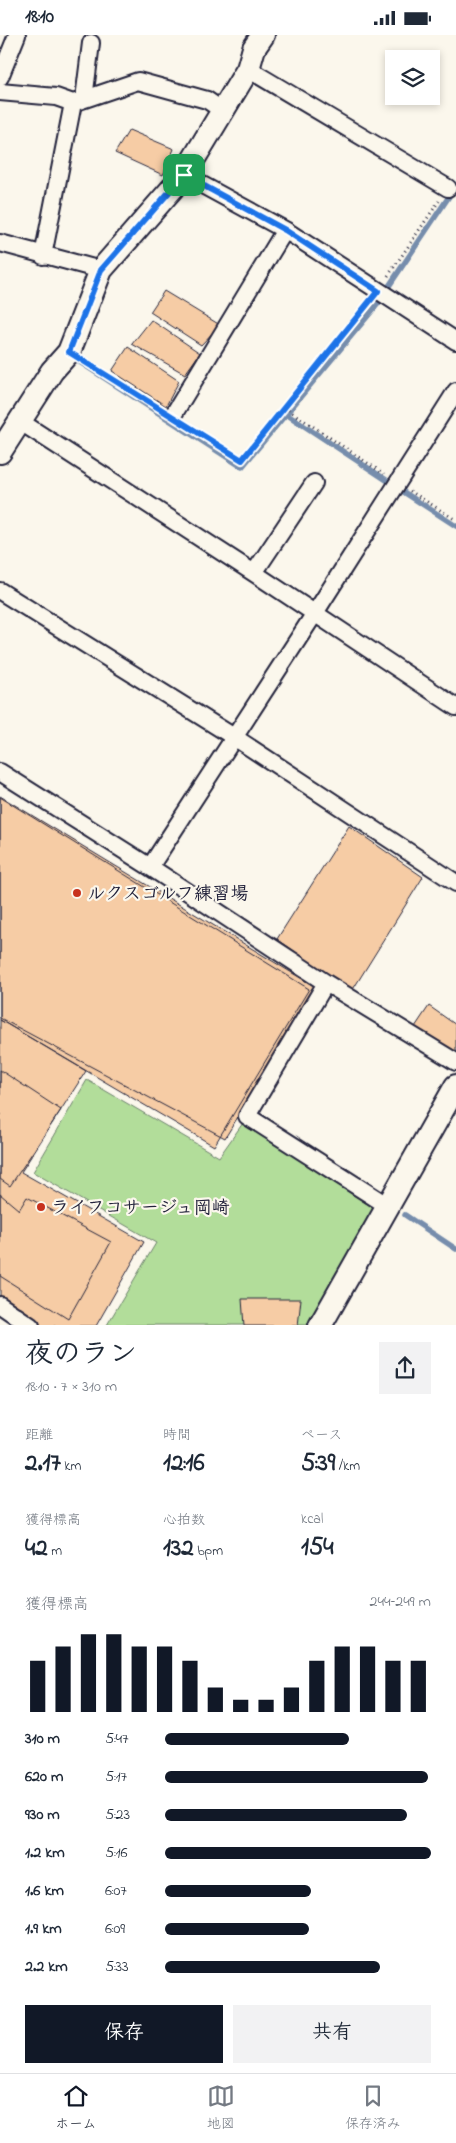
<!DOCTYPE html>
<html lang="ja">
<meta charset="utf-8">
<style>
:root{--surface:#fff;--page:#f2f2f3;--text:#1f2937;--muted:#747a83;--line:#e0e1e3;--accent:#111827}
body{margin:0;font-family:"Indie Flower","Klee One",sans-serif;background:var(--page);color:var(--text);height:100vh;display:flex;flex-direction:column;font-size:19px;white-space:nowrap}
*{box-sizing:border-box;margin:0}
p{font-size:16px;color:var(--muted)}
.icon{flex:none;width:28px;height:28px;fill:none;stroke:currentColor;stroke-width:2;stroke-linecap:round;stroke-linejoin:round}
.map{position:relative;height:1290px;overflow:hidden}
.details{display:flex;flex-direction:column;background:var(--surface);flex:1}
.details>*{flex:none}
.controls{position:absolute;left:385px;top:15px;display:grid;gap:10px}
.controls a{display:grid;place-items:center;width:55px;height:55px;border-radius:0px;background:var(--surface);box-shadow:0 2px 8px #0003;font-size:25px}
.pin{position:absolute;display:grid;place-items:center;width:42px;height:42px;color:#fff;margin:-21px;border-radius:10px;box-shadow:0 2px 8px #0006}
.round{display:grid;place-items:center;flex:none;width:52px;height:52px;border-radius:0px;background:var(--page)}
.head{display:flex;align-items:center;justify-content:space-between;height:85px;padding:0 25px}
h1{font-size:28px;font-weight:700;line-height:38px}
.figures{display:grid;grid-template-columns:repeat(3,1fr);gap:8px;height:85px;padding:5px 25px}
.figures div{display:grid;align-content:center}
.figures b{font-size:25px;font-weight:700}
.figures small{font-size:14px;font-weight:400}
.figures p{font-size:14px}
.chart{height:140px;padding:10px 25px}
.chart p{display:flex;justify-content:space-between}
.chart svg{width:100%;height:90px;margin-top:5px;stroke:var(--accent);stroke-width:6}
.cta{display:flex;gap:10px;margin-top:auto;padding:10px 25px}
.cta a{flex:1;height:58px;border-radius:0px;background:var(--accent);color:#fff;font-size:20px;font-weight:700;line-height:58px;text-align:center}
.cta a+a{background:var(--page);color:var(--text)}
ul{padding:0 25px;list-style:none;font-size:16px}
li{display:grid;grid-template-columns:80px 60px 1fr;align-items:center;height:38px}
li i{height:12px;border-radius:6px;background:var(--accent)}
.status{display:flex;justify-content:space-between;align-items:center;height:35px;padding:0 25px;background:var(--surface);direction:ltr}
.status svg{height:14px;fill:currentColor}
.tab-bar{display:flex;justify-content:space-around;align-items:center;height:70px;border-top:1px solid var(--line);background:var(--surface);font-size:14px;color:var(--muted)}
.tab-bar a{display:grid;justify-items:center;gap:2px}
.tab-bar .active{color:var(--accent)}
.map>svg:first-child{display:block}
.green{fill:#b2dd9a;stroke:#6a806a}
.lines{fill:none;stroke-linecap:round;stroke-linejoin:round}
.stream{stroke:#768dac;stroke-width:5.5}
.building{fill:#f6cca5;stroke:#22223b}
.street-casing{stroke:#22223b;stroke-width:20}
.secondary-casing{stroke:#22223b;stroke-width:26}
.path{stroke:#22223b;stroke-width:3;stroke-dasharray:1 4;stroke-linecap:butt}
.street{stroke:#fbf7ec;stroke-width:16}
.secondary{stroke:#fbf7ec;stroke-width:22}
.route-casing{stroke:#fff;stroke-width:10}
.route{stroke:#1a73e8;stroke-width:6}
.poi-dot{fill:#c8321e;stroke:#fbf7ec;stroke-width:2}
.labels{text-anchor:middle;stroke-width:4.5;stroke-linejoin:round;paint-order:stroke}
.poi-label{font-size:18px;font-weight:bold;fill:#22223b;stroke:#fbf7ec;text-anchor:start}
</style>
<div class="status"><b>18:10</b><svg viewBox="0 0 49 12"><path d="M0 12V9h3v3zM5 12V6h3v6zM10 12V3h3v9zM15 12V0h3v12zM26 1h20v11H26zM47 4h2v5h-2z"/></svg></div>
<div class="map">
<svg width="456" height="1291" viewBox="0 0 456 1291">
<rect width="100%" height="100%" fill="#fbf7ec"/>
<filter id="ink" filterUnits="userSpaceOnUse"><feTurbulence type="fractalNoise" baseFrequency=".02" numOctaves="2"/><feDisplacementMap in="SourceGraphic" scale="10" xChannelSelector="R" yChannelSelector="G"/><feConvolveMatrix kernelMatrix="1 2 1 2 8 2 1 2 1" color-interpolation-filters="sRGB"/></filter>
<g filter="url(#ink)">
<!-- green -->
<path class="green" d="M87,1045L219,1122L243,1088L375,1174L310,1290H107L156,1208L33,1137Z"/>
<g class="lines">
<!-- stream -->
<path class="stream" d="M387,254L456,151
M75,324L242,432L382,264
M286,379L391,448
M399,454L456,491
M405,1180L456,1214"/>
</g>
<!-- building -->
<path class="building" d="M129,95L174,114L163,140L115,118Z
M164,256L220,290L201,310L150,277Z
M151,285L200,318L185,339L132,309Z
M128,312L179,346L166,371L112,336Z
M0,761L317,953L225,1103L0,983Z
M0,762L309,954L214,1111L0,985Z
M349,791L423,842L352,956L277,904Z
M429,971L456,990V1018L413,995Z
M0,985L86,1036L21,1137L144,1207L96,1291H36L0,1264Z
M0,1035L61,1075L10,1151L0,1144Z
M0,1159L19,1175L27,1162L111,1207L68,1284L0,1241Z
M242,1264H301L298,1291H244Z"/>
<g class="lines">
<defs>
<path id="street" d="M248,34L448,153
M0,42L17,0
M0,57L56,62L73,68L43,221
M84,64L91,8
M73,68L138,46L207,65L223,76
M184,140L285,195L456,306
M0,208L101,235
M175,377L285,195
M21,387L254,538L456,672
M254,538L314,448
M0,556L234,702L456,848
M0,737L150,832L326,948L456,1027
M150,832L315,578L456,356
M326,948L247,1081L388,1171
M0,1270L31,1291"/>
<path id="secondary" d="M0,417L52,336L69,317L101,235L184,140L248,34L254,13L263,0
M320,1291L456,1051"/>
</defs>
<!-- street casing -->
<use href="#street" class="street-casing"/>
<!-- secondary casing -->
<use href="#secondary" class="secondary-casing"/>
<!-- path -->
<path class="path" d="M388,241L439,166
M85,327L160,374
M284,372L384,439
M185,389L241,425L368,268
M410,456L456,485"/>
<!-- street -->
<use href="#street" class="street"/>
<!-- secondary -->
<use href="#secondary" class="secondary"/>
</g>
</g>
<g class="lines" filter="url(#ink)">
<defs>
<path id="route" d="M184,140L285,195L378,256L242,425L69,317L101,235Z"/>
</defs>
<!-- route casing -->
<use href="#route" class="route-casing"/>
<!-- route -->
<use href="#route" class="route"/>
</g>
<!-- markers -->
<g class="poi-dot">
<circle cx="77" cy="858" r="5"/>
<circle cx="41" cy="1172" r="5"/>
</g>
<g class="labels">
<!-- poi labels -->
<g class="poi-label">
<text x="87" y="864">ルクスゴルフ練習場</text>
<text x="51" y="1178">ライフコサージュ岡崎</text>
</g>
</g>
</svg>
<div class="controls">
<a><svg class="icon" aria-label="layers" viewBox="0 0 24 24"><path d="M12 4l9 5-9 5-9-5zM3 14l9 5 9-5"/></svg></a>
</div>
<div class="pin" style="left:184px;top:140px;background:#1e9e55"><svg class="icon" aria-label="arrive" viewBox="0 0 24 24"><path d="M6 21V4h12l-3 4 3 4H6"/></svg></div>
</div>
<section class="details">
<div class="head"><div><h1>夜のラン</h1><p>18:10 · 7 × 310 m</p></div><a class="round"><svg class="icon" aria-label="share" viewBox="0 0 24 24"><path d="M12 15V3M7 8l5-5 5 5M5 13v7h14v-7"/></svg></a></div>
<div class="figures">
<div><p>距離</p><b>2.17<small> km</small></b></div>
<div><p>時間</p><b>12:16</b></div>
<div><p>ペース</p><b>5:39<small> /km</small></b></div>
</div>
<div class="figures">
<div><p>獲得標高</p><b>42<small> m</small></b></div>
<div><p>心拍数</p><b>132<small> bpm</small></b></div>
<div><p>kcal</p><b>154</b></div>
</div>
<div class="chart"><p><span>獲得標高</span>244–249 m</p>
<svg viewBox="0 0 160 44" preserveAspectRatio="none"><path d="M5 44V19M15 44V12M25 44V6M35 44V6M45 44V12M55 44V12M65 44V19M75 44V32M85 44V38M95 44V38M105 44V32M115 44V19M125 44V12M135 44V12M145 44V19M155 44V19"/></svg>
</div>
<ul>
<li><b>310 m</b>5:47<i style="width:69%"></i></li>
<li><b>620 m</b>5:17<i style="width:99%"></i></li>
<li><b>930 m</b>5:23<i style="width:91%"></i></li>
<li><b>1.2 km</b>5:16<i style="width:100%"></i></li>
<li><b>1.6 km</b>6:07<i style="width:55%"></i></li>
<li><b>1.9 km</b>6:09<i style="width:54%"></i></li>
<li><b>2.2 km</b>5:33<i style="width:81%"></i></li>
</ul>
<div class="cta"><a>保存</a><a>共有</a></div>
</section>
<nav class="tab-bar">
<a class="active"><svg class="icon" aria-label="home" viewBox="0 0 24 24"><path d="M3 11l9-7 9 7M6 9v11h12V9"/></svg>ホーム</a>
<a><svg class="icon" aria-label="map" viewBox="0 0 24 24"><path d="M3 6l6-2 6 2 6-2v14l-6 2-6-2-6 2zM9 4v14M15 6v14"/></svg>地図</a>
<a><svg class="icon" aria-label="saved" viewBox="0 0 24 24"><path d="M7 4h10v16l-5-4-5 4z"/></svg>保存済み</a>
</nav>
